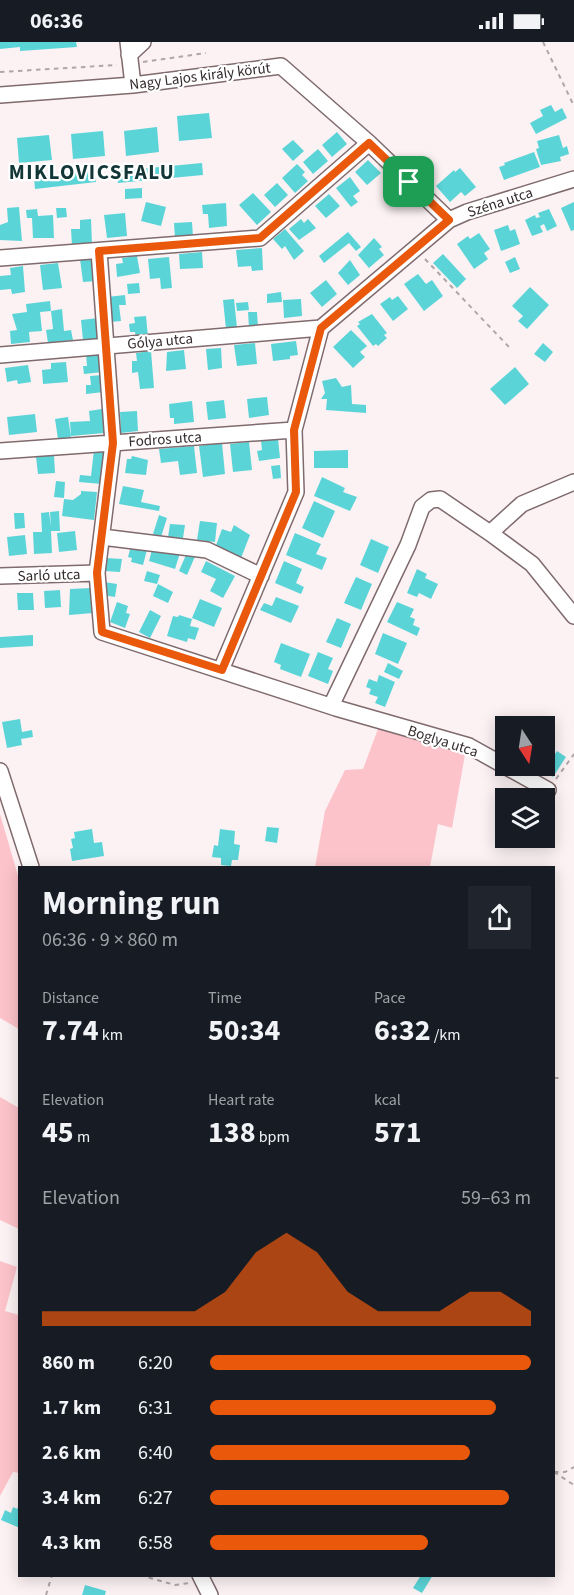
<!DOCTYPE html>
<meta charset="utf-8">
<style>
:root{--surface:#171b24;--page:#20242c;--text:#f1f3f6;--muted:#9ea1a6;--accent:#ea580c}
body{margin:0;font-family:"Source Sans 3",sans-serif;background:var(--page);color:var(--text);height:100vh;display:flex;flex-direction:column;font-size:22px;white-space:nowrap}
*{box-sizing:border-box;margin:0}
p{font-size:20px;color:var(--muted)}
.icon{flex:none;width:33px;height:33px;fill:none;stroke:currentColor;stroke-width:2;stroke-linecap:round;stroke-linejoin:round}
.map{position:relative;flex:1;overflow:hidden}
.details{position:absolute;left:18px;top:824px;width:537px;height:711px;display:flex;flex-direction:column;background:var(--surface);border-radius:0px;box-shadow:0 3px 15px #0003}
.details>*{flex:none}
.needle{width:39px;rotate:168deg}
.fabs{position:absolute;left:495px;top:674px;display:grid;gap:12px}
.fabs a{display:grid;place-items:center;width:60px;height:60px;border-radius:0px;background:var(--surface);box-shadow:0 3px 15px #0003;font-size:30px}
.pin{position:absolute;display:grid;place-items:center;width:51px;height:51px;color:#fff;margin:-26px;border-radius:12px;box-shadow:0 3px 9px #0006}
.round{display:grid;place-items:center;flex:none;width:63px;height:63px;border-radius:0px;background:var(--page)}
.summary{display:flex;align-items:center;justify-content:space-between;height:102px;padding:0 24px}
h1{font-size:33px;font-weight:700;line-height:45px}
.stats{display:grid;grid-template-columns:repeat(3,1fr);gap:9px;height:102px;padding:6px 24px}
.stats div{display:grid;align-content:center}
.stats b{font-size:30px;font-weight:700}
.stats small{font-size:16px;font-weight:400}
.stats p{font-size:16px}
.chart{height:168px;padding:12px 24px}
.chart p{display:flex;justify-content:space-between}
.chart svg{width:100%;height:108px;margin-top:6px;fill:var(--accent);opacity:.7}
ul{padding:0 24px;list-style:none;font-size:20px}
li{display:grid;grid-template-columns:96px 72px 1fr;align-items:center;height:45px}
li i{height:15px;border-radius:8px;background:var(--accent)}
.status{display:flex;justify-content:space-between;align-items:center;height:42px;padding:0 30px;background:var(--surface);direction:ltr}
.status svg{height:16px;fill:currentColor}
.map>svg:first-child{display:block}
.green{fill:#fcc3ca}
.building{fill:#5bd4d7}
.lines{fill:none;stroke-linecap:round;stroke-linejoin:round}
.minor-casing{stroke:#7f6a6d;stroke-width:18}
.path{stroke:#b0a6a7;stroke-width:2;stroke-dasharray:4.5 4.5;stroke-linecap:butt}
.minor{stroke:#fff;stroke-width:15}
.route-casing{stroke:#fff;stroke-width:12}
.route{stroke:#ea580c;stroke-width:8}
.labels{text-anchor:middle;stroke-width:4.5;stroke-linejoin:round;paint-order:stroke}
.street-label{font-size:15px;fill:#332a2b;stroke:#fff}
.district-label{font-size:21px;font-weight:bold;letter-spacing:1.5px;fill:#123536;stroke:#fff}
</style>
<div class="status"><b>06:36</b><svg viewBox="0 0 49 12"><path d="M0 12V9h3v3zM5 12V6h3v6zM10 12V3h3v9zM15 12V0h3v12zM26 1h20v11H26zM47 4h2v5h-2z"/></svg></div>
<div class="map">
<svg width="574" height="1553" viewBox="0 0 574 1553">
<rect width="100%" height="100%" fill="#fcf2f3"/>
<!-- green -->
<path class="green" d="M378,687L466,707L452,786L438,782L430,825H315L325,769L345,728L363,727Z
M0,772L19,837V987L0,976Z
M0,1055L19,1066V1187L0,1178Z
M0,1219L17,1225L5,1269L19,1273L20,1431L13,1430L0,1454Z"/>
<!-- building -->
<path class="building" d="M0,0H76L77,5L20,9V5L0,7Z
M551,63L555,70L562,66L567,76L536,92L530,81L543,74L540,68Z
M209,71L212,96L179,99L177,74Z
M157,85L159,110L126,114L124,89Z
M103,89L105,114L73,117L71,92Z
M337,90L347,102L332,115L322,103Z
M49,93L52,118L19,121L17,96Z
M559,93L563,106L567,104L569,112L560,115L561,119L541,123L536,107L539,106L537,99Z
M293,98L304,109L293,119L282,107Z
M318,107L328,119L313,132L303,120Z
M534,110L540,125L504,138L499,125L505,123L504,121Z
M368,118L381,131L367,143L355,130Z
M202,121L203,133L118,141L117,129Z
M297,122L305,130L302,133L308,139L295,151L282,136Z
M460,126L476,145L465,154L461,150L450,160L436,144L454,128L455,130Z
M94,128L96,140L35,147L34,135Z
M350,135L360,149L353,154L358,160L351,165L336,146Z
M277,141L288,153L275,165L264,153Z
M142,146V156L125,157V147Z
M253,151L271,170L257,183L239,163Z
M329,152L340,164L326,176L315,164Z
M146,160L166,165L161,184L141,179Z
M574,160V188L571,189L561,166Z
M226,161L227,184L209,186L208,172H203L202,163Z
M19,165L22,199L0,198V183L8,180L7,166Z
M56,166H66L67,175L57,176Z
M37,167L38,174L53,173L54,196H33L32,176H27L26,168Z
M549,167L557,184L547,189L544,182L540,184L543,190L532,194L525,178L535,173L536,176L540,175L538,171Z
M125,171L127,194L107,196L104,173Z
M91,177L92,203L72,204L71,187H80V178Z
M301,177L304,181L308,177L316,186L299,198L289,187Z
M192,180L193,195L175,196L174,181Z
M508,183L510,189L515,187L520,202L501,209L494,188Z
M285,187L304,209L294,218L285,204L282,207L273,197Z
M348,190L361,205L356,209L349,201L324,221L319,214Z
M479,191L490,207L484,211L488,217L474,227L457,202L468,194L470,197Z
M374,196L382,205L379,207L384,213L369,226L358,213Z
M262,206L263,228L252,229L251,224L238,225L236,208Z
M202,210L203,226L180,227L179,212Z
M443,212L466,237L457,246L433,221Z
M137,214L140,231L117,235L116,222L123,221L122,216Z
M94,215L97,239L83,240L80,217Z
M169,215L172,246L161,247L160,236L150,237L148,217Z
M515,215L520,227L510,231L505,220Z
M350,218L360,233L348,243L338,231Z
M58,221L62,246L43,248L40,223Z
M23,224L25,250L12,252L11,247L0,248V234L11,233L10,226Z
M418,232L426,242L432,238L443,254L424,269L404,242Z
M326,238L337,252L322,265L310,251Z
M139,241L140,251L128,252L127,242Z
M530,245L549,263L527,287L518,279L523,274L512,264Z
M281,250L282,260L267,261V252Z
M125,253L126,263H119L121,279L110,280L107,255Z
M398,254L408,267L393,279L380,262L390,255L392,258Z
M234,257L237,286L226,287L223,258Z
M301,257L302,274L284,276L283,258Z
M50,259L51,269L40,270L42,289L29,290L30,300L11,302L10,289L17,288L12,272L27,270L26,262Z
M248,260L249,268L237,269L236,261Z
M62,267L64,289L71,288L73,298L48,301L46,288L53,287L51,269Z
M248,270H257L258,285L249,286Z
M372,272L387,291L384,293L387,296L378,304L376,302L373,304L357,284L360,282L358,280Z
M146,274L148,295L136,296L135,290H130L129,282L135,281L134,275Z
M98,276L101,296L83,298L81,278Z
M351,288L367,304L360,310L365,315L353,326L333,305Z
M296,299L298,313L290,314V317L273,319L271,302Z
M255,301L257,322L237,324L234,303Z
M543,301L553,310L545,320L534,312Z
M221,306L222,326L208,328L206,307Z
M184,308L186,327L166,329L167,310Z
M101,309L103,330L84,332L83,324H87L86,311Z
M151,309L154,346L140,347L138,330L132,331V319H137L136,311Z
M66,320L68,340L43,342L42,328L51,327V321Z
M28,323L31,340L18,342L17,338L7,340L5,326Z
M515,325L529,342L505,363L490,347Z
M103,333L104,350L86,352V343H91L90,334Z
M336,336L342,345L351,343L352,362L366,363V371L326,368L327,357H321L325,351L322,339Z
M267,355L269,373L249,376L247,357Z
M224,358L226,376L208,378L206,360Z
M192,359L194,380L174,382V376H170L169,362Z
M102,367L104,391L71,394L70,380L90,379L89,369Z
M137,369L138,389L121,391L120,370Z
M35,372L37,390L9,393L7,375Z
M68,375L71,395L58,397L55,377Z
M278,397L280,416L259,419L257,409L262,408L261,399Z
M249,400L252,428L233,430L230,402Z
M222,401L225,432L203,435L199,404Z
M194,404L197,431L180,433L178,419L161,421L159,407Z
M94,408L105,409L102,442L79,440L80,433L91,434Z
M348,408V426H314V409Z
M54,413L55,431L38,432L36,415Z
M132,414L148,418L146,433L125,431L127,417H131Z
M280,423L281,436L273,437L271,424Z
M322,435L345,446L343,450L357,455L350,469L314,454Z
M56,439L65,440L64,456L54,455Z
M123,444L144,448L141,460L160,464L159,469L119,462Z
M81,449L97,450L94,478L62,474L64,457L73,458L81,452Z
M314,459L335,469L323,496L302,486Z
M59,469L60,489H51L52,511L34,512L33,490H42L41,471L49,470L51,485L50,470Z
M14,471H24L25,486L15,487Z
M159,473L167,476L161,495L153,492Z
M200,479L217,481L215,500L197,498Z
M170,482L185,483L183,496L168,495Z
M234,483L250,493L241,516L215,506L222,487L231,490Z
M75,489L77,508L59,510L57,491Z
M295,491L321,502L316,512L327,516L322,528L286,513Z
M25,493L27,512L9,514L7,495Z
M371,497L389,505L378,531L360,523Z
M131,504H148L143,523L131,520L132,516L128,515Z
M153,504L180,511L175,527L149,519Z
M189,506L197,510L187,533L179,529Z
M106,516L122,517L120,530L105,529Z
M206,519L235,534L223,556L210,549L216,537L201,530Z
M284,519L302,527L296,541L304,545L301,552L275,541Z
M417,527L427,532L425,536L438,542L431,557L419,551L417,555L407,551Z
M147,529L160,533L157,542L144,539Z
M356,535L372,542L361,568L344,561Z
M104,540L117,542L115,555L102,553Z
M158,542L173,550L168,561L153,554Z
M91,546L93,571L69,573L70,547Z
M60,548L61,565L45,566L44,549Z
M17,551H33L34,568H18Z
M276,555L299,564L291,581L260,568L264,561L272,564Z
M200,557L222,566L214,585L192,576Z
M117,560L128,564L126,571L130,572L125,586L110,580Z
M397,560L414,567L410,575L415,577L413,583L420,586L417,594L387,580Z
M150,568L161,574L150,596L139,590Z
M179,573L192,577L190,584L199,586L195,598L188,596L187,600L167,594L173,574L178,575Z
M337,576L351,582L341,606L326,600Z
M383,591L407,601L398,622L375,612Z
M33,593V604L0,606V595Z
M281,601L310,612L301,635L280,627L281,623L274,620Z
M318,610L333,616L328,627L333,629L328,642L308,634Z
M388,621L403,629L399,637L384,630Z
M379,633L395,640L385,665L375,661L378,655L369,652L371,647L366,645L369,637L377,640Z
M20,677L22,690L32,688L33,695L21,697L22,703L7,706L2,680Z
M557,709L566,715L553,735L544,729Z
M544,771L555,776L543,804L522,795H544Z
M267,785L279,786L277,801L265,799Z
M92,787L94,801L102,800L104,814L72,819L70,807L73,806L71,797L75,796L74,790Z
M220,787L235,789L234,802L240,803L238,818H232L231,824L221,823V816L212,815L214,803L218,804Z
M20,1461V1486L1,1478L5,1468L11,1471L13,1465L17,1467Z
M421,1533H433L422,1551L413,1546Z
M85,1543L106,1549L105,1553H82Z"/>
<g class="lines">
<defs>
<path id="minor" d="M128,0L133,43
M129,13L143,0
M0,53L133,43L281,24L369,101L449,178
M99,209L113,401L97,531L102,590L336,666L469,704L548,748
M0,216L260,196L369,101
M0,313L321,286
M0,409L294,388
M574,440L522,462L490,491L532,522L574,574
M102,495L207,508L261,534
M0,534L97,531
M221,628L296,450L294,388L321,286L449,178L467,170L574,137
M331,664L408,503L422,465L431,458L440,457L490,491
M0,729L31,825
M200,1533L210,1553"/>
</defs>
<!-- minor casing -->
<use href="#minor" class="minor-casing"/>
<!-- path -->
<path class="path" d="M543,0L574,64
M143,20L206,11
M0,30L117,23
M425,217L509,305
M556,737L574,712
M554,1036H560
M554,1430L574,1443
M554,1430H565L574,1425
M140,1533L175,1543L189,1541
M46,1553L52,1533"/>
<!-- minor -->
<use href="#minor" class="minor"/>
</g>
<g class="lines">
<defs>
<path id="route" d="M369,101L449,178L321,286L294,388L296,450L222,628L102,590L97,531L113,401L99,209L260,196Z"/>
</defs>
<!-- route casing -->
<use href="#route" class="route-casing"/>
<!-- route -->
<use href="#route" class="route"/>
</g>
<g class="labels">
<!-- street labels -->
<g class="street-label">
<text transform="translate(200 34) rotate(-7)" y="5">Nagy Lajos király körút</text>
<text transform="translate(500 160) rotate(-18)" y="5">Széna utca</text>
<text transform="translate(160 299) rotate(-5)" y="5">Gólya utca</text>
<text transform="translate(165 397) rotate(-4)" y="5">Fodros utca</text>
<text transform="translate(49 533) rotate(-2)" y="5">Sarló utca</text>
<text transform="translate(443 699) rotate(18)" y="5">Boglya utca</text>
</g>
<!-- district labels -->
<g class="district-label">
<text x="92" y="137">MIKLOVICSFALU</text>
</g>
</g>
</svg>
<div class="fabs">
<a><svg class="needle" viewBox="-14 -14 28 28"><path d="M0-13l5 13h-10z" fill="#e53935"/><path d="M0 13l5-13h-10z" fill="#9ea1a6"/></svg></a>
<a><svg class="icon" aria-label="layers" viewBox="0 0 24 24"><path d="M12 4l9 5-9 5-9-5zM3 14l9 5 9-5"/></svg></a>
</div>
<div class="pin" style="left:409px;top:140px;background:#1e9e55"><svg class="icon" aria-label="arrive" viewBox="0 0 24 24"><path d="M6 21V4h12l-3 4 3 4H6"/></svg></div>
<section class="details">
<div class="summary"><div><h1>Morning run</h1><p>06:36 · 9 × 860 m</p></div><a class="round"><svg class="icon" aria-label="share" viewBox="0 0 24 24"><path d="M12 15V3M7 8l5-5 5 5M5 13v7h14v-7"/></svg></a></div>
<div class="stats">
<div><p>Distance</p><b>7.74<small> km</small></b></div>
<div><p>Time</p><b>50:34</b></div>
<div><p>Pace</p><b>6:32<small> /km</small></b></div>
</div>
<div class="stats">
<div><p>Elevation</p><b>45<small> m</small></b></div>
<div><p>Heart rate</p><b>138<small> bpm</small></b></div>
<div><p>kcal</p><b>571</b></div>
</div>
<div class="chart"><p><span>Elevation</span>59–63 m</p>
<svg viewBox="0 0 160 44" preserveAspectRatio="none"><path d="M0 44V38L10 38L20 38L30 38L40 38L50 38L60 30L70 14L80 6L90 14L100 30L110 38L120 38L130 38L140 30L150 30L160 38V44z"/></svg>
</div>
<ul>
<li><b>860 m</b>6:20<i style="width:100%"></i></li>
<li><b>1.7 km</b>6:31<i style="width:89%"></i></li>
<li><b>2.6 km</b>6:40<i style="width:81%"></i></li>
<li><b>3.4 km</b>6:27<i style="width:93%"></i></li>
<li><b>4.3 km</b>6:58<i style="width:68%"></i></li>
</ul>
</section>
</div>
